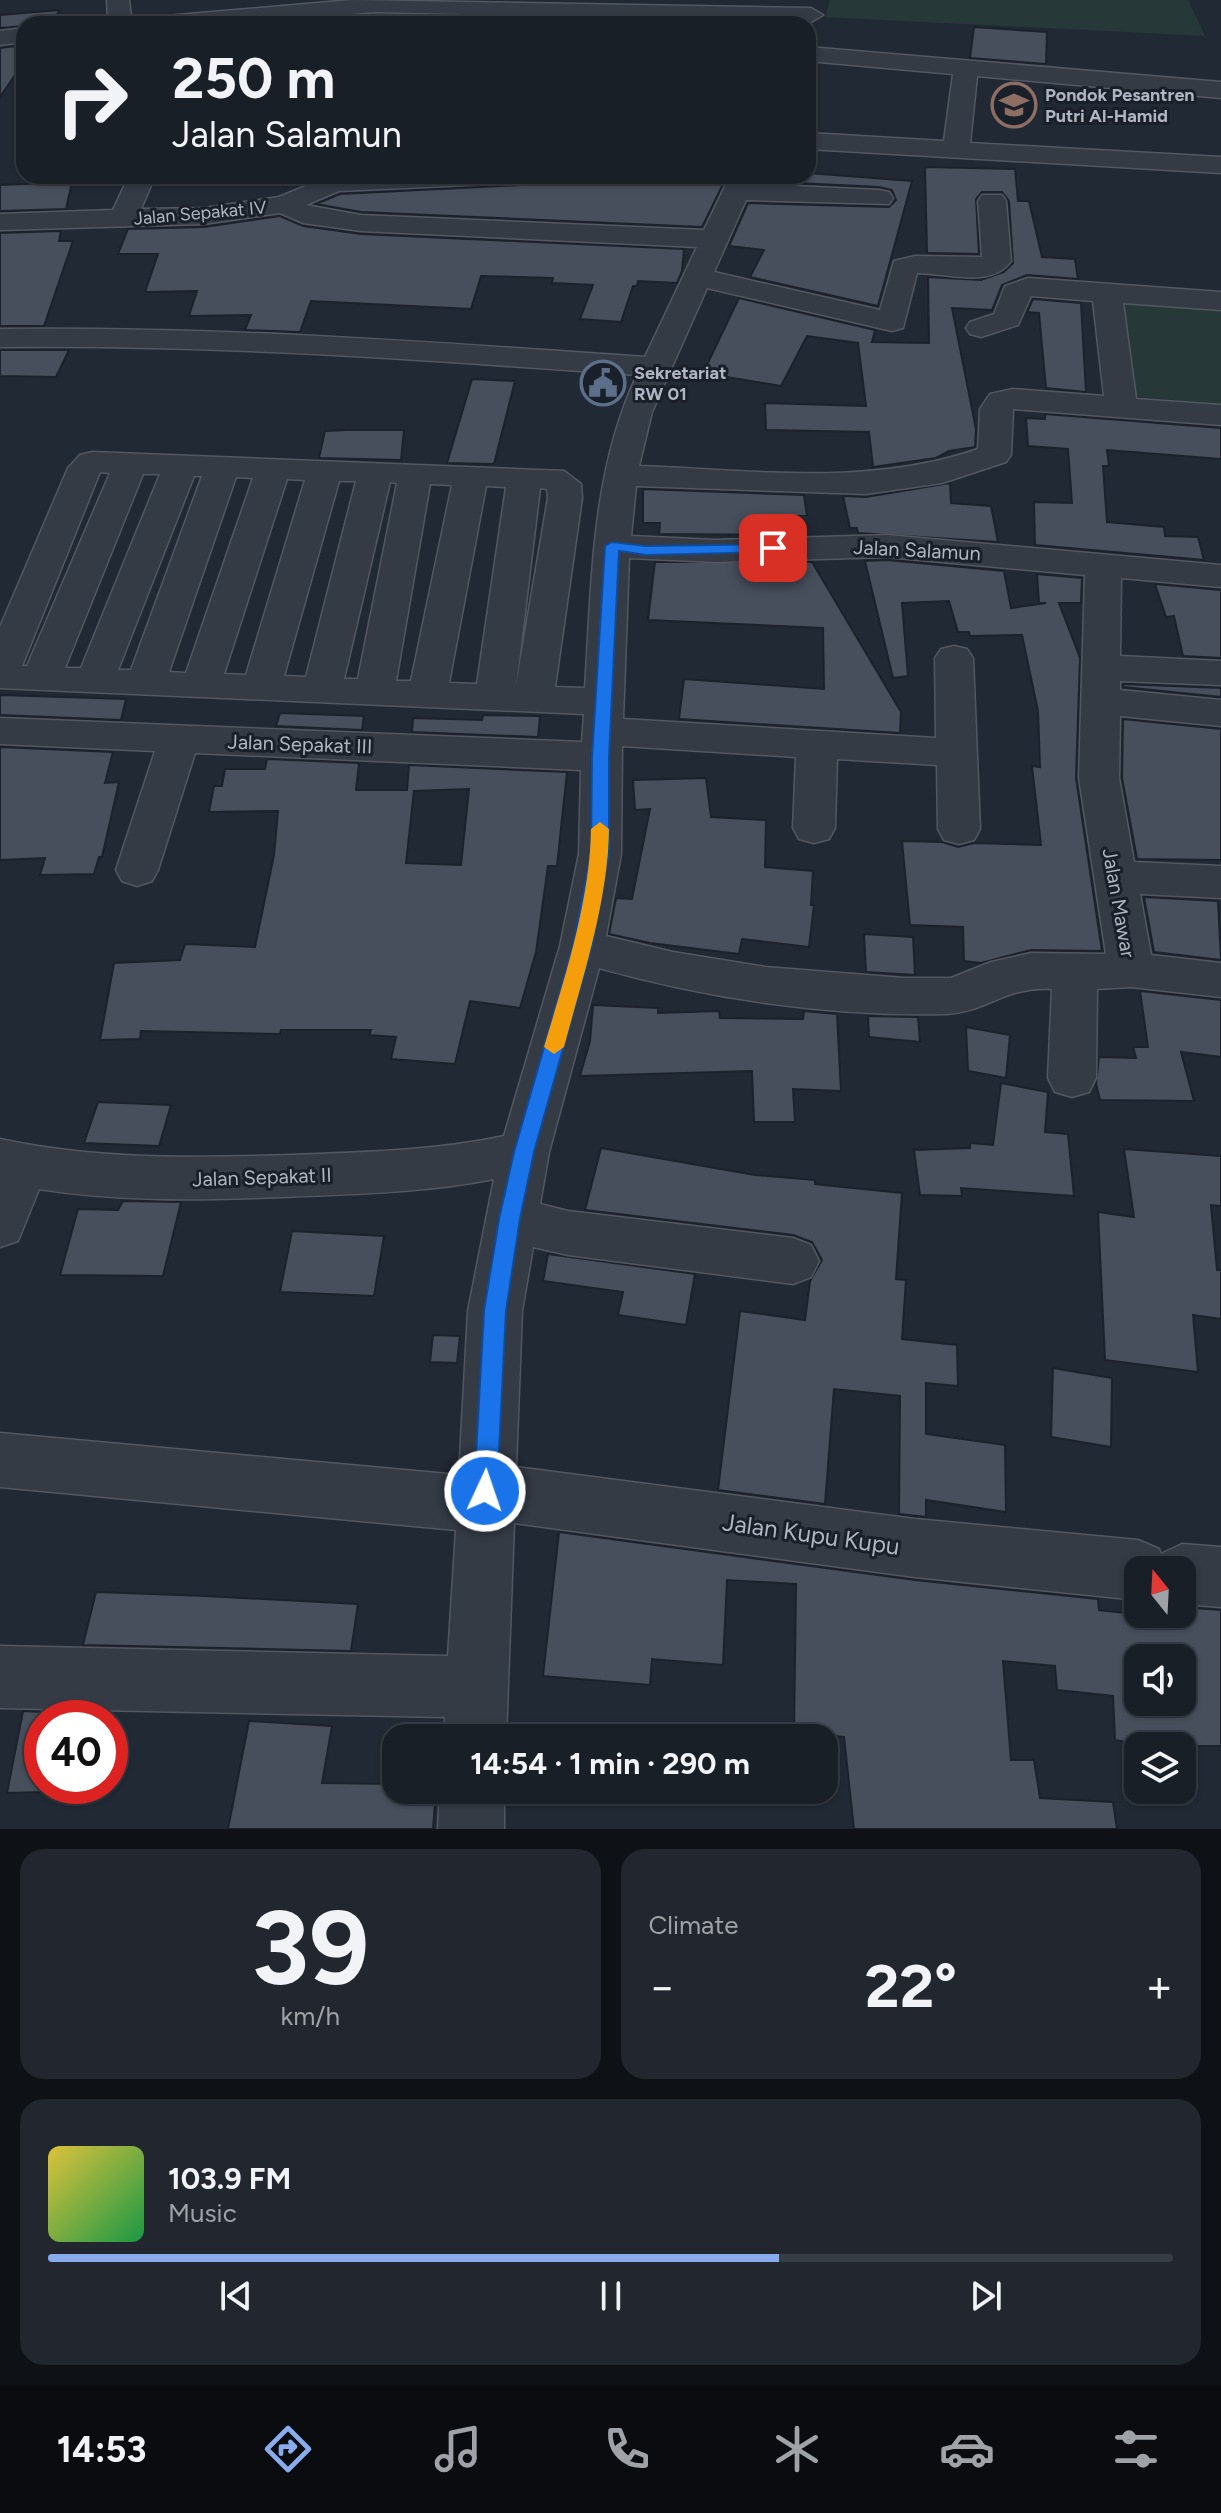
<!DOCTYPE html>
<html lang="en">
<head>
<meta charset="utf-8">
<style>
	:root { --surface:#191f27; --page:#22272f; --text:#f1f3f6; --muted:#9fa2a7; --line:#373d44; --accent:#89acec }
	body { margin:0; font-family:Figtree,sans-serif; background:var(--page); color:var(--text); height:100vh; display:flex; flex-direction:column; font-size:30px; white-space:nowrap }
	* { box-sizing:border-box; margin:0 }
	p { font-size:26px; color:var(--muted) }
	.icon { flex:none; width:44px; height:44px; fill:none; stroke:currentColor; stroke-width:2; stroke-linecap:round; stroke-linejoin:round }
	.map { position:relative; height:1829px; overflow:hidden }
	.details { display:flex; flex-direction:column; gap:20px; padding:20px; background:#0e1115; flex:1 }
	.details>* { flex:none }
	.hud { position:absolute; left:16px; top:16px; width:800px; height:168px; border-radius:24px; box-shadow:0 2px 6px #0004,0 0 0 2px var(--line); background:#191f27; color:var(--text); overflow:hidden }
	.needle { width:52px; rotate:342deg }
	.buttons { position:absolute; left:1124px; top:1556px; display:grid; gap:16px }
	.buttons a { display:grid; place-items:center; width:72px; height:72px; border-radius:16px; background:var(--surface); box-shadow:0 2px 6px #0004,0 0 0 2px var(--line); font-size:40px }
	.speed { position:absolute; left:24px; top:1700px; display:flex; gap:16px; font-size:40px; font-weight:700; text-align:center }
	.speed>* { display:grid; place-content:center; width:104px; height:104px; border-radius:50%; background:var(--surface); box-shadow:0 2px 6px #0004,0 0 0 2px var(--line); line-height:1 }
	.speed .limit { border:12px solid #d22; background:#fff; color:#111 }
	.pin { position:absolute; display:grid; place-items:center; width:68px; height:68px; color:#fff; margin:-34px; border-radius:16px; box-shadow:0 4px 12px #0006 }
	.me { position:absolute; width:88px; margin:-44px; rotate:3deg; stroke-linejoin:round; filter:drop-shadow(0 0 6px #0008) }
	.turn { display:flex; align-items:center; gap:28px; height:168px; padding:0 24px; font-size:36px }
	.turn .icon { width:104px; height:104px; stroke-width:2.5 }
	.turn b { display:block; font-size:56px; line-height:68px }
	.big { font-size:60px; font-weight:700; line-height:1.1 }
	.details .tile { flex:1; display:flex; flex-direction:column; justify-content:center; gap:12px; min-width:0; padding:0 28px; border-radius:24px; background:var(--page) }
	.details .dial { align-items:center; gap:0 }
	.dial b { font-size:104px; line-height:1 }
	.song { display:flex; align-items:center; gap:24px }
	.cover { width:96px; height:96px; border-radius:12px; background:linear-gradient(135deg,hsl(50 70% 55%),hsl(140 70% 35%)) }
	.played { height:8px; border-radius:4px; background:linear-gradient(90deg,var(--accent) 65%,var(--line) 65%) }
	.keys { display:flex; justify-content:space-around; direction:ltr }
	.heat { display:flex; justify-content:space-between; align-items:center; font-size:44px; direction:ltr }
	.details .tiles { flex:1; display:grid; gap:20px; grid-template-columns:1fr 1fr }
	.tile:last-child { grid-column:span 2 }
	.trip { position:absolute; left:382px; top:1724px; width:456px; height:80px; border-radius:24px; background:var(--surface); box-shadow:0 2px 6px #0004,0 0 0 2px var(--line); font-weight:700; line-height:80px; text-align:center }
	.tab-bar { display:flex; height:128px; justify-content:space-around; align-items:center; background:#0a0c10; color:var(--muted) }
	.tab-bar .icon { width:56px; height:56px }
	.tab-bar .selected { color:var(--accent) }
	.tab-bar b { font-size:36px; color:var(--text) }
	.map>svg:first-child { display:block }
</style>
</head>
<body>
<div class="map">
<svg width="1221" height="1829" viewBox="0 0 1221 1829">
	<rect width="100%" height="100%" fill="#212934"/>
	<path fill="#273839" d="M830,0H1188L1205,36L825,17Z
		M1109,295L1221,303V404L1116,395Z"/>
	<path fill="#474f5c" stroke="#1c222b" stroke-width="2" fill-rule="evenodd" d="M60,10L50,24L0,28V15Z
		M974,27L1047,32L1046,64L970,58Z
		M24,45V62L0,97V48Z
		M925,167L1015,169L1018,201H1029L1042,257L1075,259L1078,279L1027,275L1002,285L992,310L952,308L976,429L975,447L949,451L936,458L873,467L869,432L766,430L765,403L866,406L858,343L807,336L781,386L703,373L739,298L875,330L872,342L929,343L928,277L981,280L1004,272L1013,263L1009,201L1002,192H982L976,199L979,254L927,253Z
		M808,173L912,181L878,306L750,277L764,250L729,246L748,203L889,207L896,200L892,190L879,187L757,181L759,176Z
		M524,176L687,179L689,176H727L702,227L361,212L316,204L340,194L521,185Z
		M72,182L66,209L0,211V185Z
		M280,216L303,226L361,234L684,249L682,271L677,283L638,281L637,286H633L621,322L580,319L593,285L552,283L553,278L481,276L471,309L311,301L300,332L245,330L251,315L189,316L197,291L145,292L158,254H118L128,229L204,227Z
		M61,231L59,241H73L44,326H0V233Z
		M1033,299L1081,303L1086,392L1046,388L1039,313L1027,312Z
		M0,350H69L56,377L0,376Z
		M472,379L515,381L494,464L447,463Z
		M1045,414L1221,428V459L1107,450L1109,466H1103L1107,522L1164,527L1165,536L1198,537L1204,560L1035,545L1034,502L1072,503L1068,449L1028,446L1026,418L1045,419Z
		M347,430H404L401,460L319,458L325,431Z
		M950,483L951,503L991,506L998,542L858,533L857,528H850L843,496L866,497Z
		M643,489L804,495L807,516H784L795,535L659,534L660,523H643Z
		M887,560L1004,571L1011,608L1046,603H1039L1037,574L1082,578L1081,603H1059L1080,658L1076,778L1102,951L1031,950L981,963L964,961L963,927L910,925L902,841L942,842L958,847L974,843L1041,845L1032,766L1040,767L1038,711L1022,635L970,636L969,632H958L949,601L902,603L908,676L893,678L865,561Z
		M655,562H812L901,712L900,733L679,719L684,679L824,689L823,628L648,620Z
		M1155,584L1221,590V658L1183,656L1174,616L1166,617Z
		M1123,684L1221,688V697L1123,687Z
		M0,695L126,699L121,720L0,715Z
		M280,713L364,716L362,730L276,726Z
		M483,715L540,716L538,737L412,732L413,718L482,720Z
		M1123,719L1221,729V860L1137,859L1122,778Z
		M0,747L113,752L105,783L119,782L102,857H99L94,874L40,875L45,858L0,860Z
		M267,759L359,763L356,790H407L409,765L567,772L557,866H548L536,952L520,1008L470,1001L455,1064L391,1059L396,1037L369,1035L371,1030H281L280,1034L141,1031L140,1039L100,1040L114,963L180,960L185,944L255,947L274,855L278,811L209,812L214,786H222L225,769H265ZM469,789L461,865L406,863L414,791Z
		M706,778L711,817L766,820L765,867L813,871L811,905H814L809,947L742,939L739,954L650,943L609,934L616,898L632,899L650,809L635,810L633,780Z
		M1144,897L1218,901L1221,960L1154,952Z
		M864,934L913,937L915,975L866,972Z
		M1140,991L1221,1000V1057L1181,1052L1194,1101L1100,1100L1096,1084L1099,1057L1136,1058L1133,1047H1148Z
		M593,1005L658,1008V1013L719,1011L720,1018L803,1019L804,1011L837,1014L841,1091L793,1089L795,1122H754L752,1071L580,1076L590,1041Z
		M868,1016L918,1017L920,1042L869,1037Z
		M966,1027L1010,1035L1006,1078L968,1071Z
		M1001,1083L1048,1092L1045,1132L1068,1134L1074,1196L961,1188L962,1196L920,1195L914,1150L970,1148V1143L993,1145Z
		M98,1102L171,1105L159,1146L84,1143Z
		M601,1148L755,1175L815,1180V1184L902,1193L896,1279L906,1280L902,1339L957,1345L958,1386L926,1383V1434L1005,1445L1006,1512L926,1500V1517L899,1514L900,1396L834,1389L825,1504L718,1490L740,1311L805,1320L810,1281L822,1260L812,1242L793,1235L585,1210Z
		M1124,1149L1221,1156V1206L1211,1205L1217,1270H1221V1319L1193,1315L1198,1372L1105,1360L1098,1212L1134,1217Z
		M123,1201L181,1202L163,1276L60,1275L78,1209L118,1210Z
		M292,1231L384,1236L374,1296L280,1292Z
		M548,1254L695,1274L686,1325L618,1315L623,1292L543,1281Z
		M433,1335L460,1336L457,1363L430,1362Z
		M1053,1368L1112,1378L1111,1447L1051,1437Z
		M559,1532L915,1580L1098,1599L1099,1610L1170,1618V1614H1182V1607L1221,1610V1746H1146L1115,1740L1113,1696L1057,1690L1055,1666L1003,1661L1011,1760H1034L1040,1798L1113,1802L1117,1829H854L844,1737L794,1732L796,1584L727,1580L723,1665L652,1659L650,1685L543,1676ZM1138,1658H1182V1702H1138Z
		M96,1592L206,1596L358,1604L351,1651L83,1645Z
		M23,1711L42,1712V1792L7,1793Z
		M249,1721L332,1726L322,1783L396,1784V1790H436L433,1829H228Z"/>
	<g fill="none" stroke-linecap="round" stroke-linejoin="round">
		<g stroke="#525862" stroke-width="3">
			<path id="minor" d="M107,0H129L132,24H108Z
				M352,0L811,8L823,15L811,22L374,12L235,24H142L154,17Z
				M24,28V42L0,45V31Z
				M808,47L1221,82V98L977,76L970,143L1221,157V173L808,149V133L944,141L953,74L808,61Z
				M129,176H155L141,209L204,208L279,197L330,176H504L501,182L491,184L339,191L306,205L361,215L704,230L730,176H756L753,184L879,190L889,192L893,198L889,204L746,200L714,272L880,310L894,261L915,256L982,257L978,201L982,195H1002L1006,201L1011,261C992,289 945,273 917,273L903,328L892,331L707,288L652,412L639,466C752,470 869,487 978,449L980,409L990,394L1013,389L1104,396L1093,301L1031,296L1018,325L981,337L970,334L966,328L970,322L994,314L1005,286L1028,278L1221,292V310L1123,303L1136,399L1221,405V425L1013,409L1011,455L1006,462L942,483L866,494L636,486L631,536L715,540L887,535L1221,565V587L1121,578L1120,656L1221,661V685L1120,681V690L1221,700V726L1120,716L1119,778L1134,862L1221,866V898L1140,894L1151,955L1221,963V997L1131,987L1097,989L1096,1078L1089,1092L1072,1097L1055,1092L1048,1078L1052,989C1006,986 986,1012 947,1014C831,1017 710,999 599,968L549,1152L540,1204L568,1211L793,1238L811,1245L819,1261L811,1277L793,1284L568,1255L533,1247L522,1311L516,1467L915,1519L1138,1540L1159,1549L1161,1554L1182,1544L1221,1547V1607L1182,1604V1570H1138V1600L915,1577L514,1523L506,1738H444L445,1717L0,1708V1646L448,1656L456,1530L0,1487V1433L459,1475L468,1311L494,1179C424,1193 353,1194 282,1197C200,1200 120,1202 39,1189L18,1241L0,1247V1139C97,1160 193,1158 292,1155C363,1152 434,1151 504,1136L560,946L579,854L581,770L195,753L158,870L152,881L137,886L122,881L116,870L155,751L0,744V718L582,742L584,714L0,688V627L68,468L80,455L92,452L564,471L581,484L582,498L555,687L585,688C592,582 591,473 637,375C424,360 213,344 0,347V329C216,326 430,342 645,357L697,247L361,231L303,223L280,213L204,224L0,230V214L113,210ZM100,472L110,473L27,666H22ZM143,474H160L81,668H65ZM194,476H202L131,670H118ZM236,477L253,478L186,673L169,672ZM287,479L305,480L246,675L224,674ZM339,481H356L306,677L284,676ZM390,482L397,483L358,679H344ZM430,484L452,485L411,681H396ZM486,486L506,487L477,684L449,683ZM540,488L547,489L548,498L516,686ZM887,557L1085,575L1079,778L1106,954L1031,953L991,962L951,978H904L765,967L673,952L606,936L621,854L622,746L796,757L793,828L799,839L814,843L829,839L835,828L837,759L937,765L938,829L944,840L959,844L974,840L980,829L973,658L967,649L954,646L941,649L935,658L936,738L623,719L629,558L715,562Z
				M440,1790H504V1829H438Z"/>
		</g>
		<use href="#minor" fill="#343b45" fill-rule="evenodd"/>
	</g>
	<path fill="#1a73e8" stroke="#114b97" stroke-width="2" d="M612,542L646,546L773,544L781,548L773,552L646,555L619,551L609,757V854L592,946L534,1152L520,1219L506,1311L497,1491L494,1499L485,1502L477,1499L474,1491L484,1311L499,1219L514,1152L573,946L591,854L592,757L605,546Z"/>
	<path fill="#f59e0b" d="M600,822L609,829C608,902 583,976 564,1047L554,1054L544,1047C565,976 590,902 591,829Z"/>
	<defs>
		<g id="school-ring" transform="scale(2.3)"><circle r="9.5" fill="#1a2029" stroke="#8d6e63" stroke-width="1.5"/><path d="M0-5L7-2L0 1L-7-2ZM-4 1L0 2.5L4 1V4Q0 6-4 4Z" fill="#8d6e63"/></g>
		<g id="civic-ring" transform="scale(2.3)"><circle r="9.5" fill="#1a2029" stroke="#5c6f8a" stroke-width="1.5"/><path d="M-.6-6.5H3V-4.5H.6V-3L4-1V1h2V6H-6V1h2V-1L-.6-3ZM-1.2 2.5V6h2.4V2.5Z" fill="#5c6f8a"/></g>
	</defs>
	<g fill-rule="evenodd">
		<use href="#school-ring" x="1014" y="105"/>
		<use href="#civic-ring" x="603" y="383"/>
	</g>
	<g text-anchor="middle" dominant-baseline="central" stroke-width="6" stroke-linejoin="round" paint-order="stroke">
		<g font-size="18" font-weight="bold" fill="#afb5c1" stroke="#1a2029" text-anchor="start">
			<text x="1045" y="95">Pondok Pesantren<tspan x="1045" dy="21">Putri Al-Hamid</tspan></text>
			<text x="634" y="373">Sekretariat<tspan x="634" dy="21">RW 01</tspan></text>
		</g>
		<g font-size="18" fill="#afb5c1" stroke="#1a2029">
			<text transform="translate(200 213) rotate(-5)">Jalan Sepakat IV</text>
		</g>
		<g font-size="20" fill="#afb5c1" stroke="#1a2029">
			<text transform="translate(917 550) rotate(3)">Jalan Salamun</text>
			<text transform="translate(300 744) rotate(2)">Jalan Sepakat III</text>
			<text transform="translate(1119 903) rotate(80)">Jalan Mawar</text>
			<text transform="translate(262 1177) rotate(-2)">Jalan Sepakat II</text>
		</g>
		<g font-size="24" fill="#afb5c1" stroke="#1a2029">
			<text transform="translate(811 1534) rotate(8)">Jalan Kupu Kupu</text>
		</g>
	</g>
</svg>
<div class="buttons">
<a><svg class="needle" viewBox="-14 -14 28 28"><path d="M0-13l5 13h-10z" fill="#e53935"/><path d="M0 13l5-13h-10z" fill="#9fa2a7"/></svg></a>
<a><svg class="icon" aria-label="sound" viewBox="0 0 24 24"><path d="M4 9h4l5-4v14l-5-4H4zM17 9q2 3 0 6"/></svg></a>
<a><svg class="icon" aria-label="layers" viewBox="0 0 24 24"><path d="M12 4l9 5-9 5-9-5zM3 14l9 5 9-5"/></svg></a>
</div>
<div class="speed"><div class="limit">40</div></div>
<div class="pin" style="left:773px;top:548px;background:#d93025"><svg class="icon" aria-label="arrive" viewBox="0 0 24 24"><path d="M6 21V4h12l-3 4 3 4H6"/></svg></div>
<svg class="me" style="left:485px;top:1491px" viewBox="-20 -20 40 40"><circle r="17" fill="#1a73e8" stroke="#fff" stroke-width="3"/><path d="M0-11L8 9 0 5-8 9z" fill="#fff"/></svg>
<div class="trip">14:54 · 1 min · 290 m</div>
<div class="hud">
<div class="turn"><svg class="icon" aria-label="right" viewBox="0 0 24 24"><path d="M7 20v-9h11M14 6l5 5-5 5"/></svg><div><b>250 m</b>Jalan Salamun</div></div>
</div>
</div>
<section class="details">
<div class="tiles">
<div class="tile dial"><b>39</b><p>km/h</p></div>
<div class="tile"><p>Climate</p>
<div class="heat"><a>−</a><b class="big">22°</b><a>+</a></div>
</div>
<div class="tile">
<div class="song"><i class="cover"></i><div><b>103.9 FM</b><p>Music</p></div></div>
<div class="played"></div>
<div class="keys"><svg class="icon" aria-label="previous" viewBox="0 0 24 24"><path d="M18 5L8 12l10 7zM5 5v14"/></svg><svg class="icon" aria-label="pause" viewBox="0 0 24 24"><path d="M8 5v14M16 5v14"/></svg><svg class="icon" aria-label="next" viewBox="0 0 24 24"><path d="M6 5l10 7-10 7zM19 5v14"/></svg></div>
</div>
</div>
</section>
<nav class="tab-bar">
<b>14:53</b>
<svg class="icon selected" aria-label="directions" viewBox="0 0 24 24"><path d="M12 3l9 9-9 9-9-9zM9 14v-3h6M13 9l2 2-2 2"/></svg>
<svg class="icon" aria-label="music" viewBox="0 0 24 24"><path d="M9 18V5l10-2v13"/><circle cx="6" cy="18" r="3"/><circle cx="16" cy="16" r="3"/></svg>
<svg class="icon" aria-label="phone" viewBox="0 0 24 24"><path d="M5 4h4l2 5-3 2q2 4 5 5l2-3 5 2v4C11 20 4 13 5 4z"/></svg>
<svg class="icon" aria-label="climate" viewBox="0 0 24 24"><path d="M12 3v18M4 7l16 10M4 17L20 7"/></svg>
<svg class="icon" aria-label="car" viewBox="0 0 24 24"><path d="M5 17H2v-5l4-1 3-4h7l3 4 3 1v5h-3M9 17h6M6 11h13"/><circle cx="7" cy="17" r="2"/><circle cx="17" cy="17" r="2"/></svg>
<svg class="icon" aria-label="filters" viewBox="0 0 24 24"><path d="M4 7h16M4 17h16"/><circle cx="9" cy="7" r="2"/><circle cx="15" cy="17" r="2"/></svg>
</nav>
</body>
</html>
